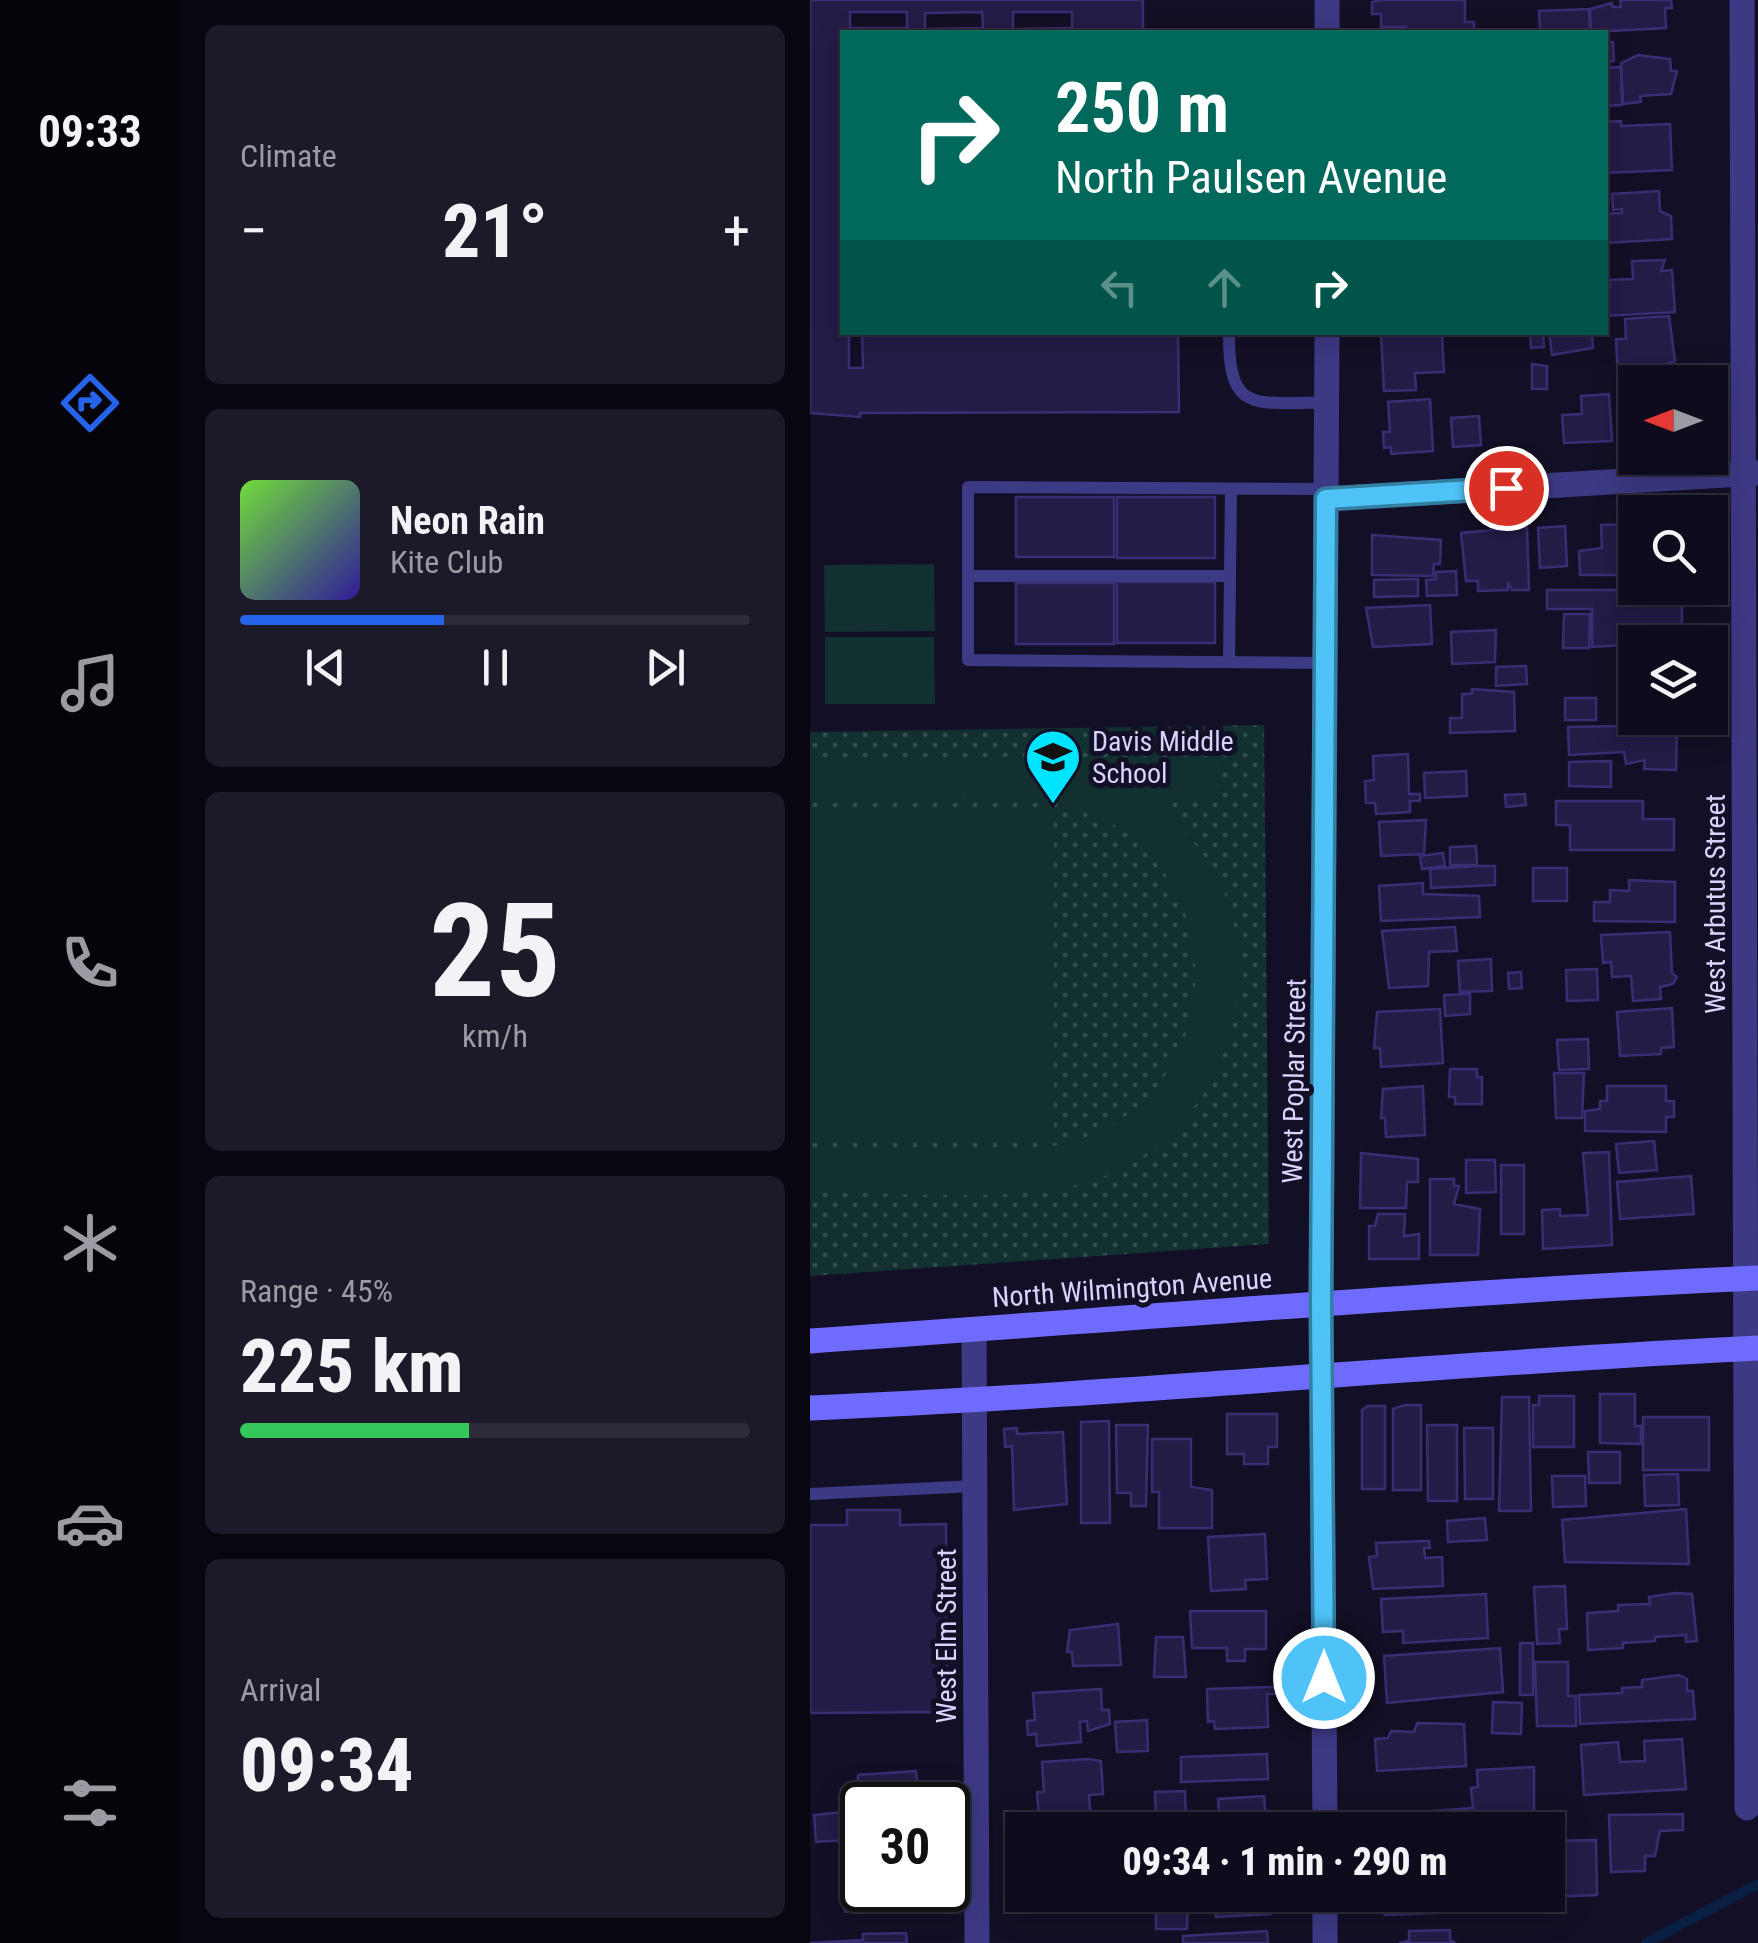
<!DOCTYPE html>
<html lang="en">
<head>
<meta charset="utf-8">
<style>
	:root { --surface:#0e0b1c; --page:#1c1929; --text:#f1f3f6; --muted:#9b9ba3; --line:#2e2b3b; --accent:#2563eb }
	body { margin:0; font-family:"Roboto Condensed",sans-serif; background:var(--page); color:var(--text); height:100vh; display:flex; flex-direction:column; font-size:38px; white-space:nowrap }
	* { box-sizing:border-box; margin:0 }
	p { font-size:32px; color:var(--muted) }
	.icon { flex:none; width:55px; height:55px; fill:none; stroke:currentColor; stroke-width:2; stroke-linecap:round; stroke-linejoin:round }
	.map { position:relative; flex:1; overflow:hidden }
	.side { display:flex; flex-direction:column; gap:25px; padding:25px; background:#08060f; width:630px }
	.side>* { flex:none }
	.hud { position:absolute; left:30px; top:30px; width:768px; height:305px; border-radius:0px; box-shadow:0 5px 25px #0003,0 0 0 2px var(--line); background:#00695c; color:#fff; overflow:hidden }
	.needle { width:65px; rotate:270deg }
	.fabs { position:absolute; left:808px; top:365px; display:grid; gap:20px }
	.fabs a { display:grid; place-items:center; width:110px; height:110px; border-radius:0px; background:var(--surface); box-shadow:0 5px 25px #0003,0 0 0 2px var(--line); font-size:50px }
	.speed { position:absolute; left:30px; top:1782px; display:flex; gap:20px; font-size:50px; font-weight:700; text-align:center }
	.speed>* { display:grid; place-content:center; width:130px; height:130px; border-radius:50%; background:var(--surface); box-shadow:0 5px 25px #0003,0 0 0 2px var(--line); line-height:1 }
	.speed .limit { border:5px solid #111; border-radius:15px; background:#fff; color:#111 }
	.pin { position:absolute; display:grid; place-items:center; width:85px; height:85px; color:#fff; margin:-42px; border:5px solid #fff; border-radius:50%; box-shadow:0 2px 10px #0007 }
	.me { position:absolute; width:110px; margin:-55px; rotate:0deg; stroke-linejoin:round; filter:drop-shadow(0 0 8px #0008) }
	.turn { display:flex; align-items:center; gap:35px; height:210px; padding:0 50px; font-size:45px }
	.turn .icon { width:130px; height:130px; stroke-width:2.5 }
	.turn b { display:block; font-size:70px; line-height:85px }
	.lanes { display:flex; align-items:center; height:95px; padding:0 50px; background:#0003; justify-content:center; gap:50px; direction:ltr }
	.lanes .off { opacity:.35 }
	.big { font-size:75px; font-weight:800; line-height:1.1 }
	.side .tile { flex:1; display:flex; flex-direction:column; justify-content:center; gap:15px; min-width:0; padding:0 35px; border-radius:15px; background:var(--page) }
	.side .dial { align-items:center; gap:0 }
	.dial b { font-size:130px; line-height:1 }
	.song { display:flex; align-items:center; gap:30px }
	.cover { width:120px; height:120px; border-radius:15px; background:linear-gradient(135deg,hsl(100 70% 55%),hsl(250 70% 35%)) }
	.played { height:10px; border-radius:5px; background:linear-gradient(90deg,var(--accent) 40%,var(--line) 40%) }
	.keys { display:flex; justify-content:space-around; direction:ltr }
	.heat { display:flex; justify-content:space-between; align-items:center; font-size:55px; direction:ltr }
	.charge { height:15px; border-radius:8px; background:linear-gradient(90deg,#34c759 45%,var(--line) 0) }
	.trip { position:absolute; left:195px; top:1812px; width:560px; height:100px; border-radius:0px; background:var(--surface); box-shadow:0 5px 25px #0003,0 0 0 2px var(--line); font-weight:800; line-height:100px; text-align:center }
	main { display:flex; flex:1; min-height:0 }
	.dock { display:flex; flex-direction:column; width:180px; justify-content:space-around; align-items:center; background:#06040b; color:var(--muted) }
	.dock .icon { width:70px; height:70px }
	.dock .selected { color:var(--accent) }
	.dock b { font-size:45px; color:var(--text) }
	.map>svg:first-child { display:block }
</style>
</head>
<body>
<main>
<nav class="dock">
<b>09:33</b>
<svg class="icon selected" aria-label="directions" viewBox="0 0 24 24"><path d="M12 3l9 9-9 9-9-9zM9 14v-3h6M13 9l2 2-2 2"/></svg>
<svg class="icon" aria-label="music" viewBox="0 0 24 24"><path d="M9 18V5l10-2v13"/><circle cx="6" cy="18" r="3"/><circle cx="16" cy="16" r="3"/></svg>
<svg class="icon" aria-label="phone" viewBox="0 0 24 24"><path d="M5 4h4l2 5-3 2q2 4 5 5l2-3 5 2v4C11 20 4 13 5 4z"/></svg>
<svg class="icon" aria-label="climate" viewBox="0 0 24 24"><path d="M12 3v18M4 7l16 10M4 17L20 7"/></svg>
<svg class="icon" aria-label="car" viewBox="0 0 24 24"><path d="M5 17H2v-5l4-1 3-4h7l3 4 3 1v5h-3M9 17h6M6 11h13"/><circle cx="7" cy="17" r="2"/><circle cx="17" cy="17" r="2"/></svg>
<svg class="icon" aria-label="filters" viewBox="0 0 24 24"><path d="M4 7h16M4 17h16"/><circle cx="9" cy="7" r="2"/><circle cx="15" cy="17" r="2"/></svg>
</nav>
<section class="side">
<div class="tile"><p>Climate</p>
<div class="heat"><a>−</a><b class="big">21°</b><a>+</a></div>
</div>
<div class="tile">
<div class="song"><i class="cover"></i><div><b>Neon Rain</b><p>Kite Club</p></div></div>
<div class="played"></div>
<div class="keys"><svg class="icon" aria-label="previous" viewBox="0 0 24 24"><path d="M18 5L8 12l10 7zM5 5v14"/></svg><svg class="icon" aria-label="pause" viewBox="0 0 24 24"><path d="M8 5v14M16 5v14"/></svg><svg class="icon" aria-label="next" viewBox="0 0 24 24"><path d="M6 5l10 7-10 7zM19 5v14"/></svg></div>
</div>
<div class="tile dial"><b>25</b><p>km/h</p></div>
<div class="tile"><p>Range · 45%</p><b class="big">225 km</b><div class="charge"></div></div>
<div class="tile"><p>Arrival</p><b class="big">09:34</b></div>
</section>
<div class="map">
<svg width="948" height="1943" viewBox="0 0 948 1943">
	<defs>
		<pattern id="green-dots" width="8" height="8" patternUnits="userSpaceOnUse" patternTransform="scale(2.5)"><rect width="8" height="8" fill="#12302f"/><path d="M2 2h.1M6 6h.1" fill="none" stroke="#344d4e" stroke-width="1.8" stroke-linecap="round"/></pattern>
	</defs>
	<rect width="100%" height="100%" fill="#130f26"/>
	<path fill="url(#green-dots)" d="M454,725L459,1244L0,1276V732Z"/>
	<path fill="#12302f" d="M124,564L125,631L15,632L14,565Z
		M15,637H124L125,704H15Z
		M407,757V800H344C374,830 401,857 416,897C458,1010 397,1144 281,1181C211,1204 77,1192 0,1192V1149C72,1149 208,1161 271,1139C421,1087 424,871 278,812C216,787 72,800 0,801V758Z
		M0,807H244V1142H0Z"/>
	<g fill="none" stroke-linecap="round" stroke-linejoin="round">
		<path stroke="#0a1f44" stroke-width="10" d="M836,1943L948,1884"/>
	</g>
	<path fill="#241b47" stroke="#3b2d73" stroke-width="2.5" fill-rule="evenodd" d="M0,0H333V32H32V332H39V368H53L52,332H368L369,412L50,413V417L0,413ZM40,12H97V28H40ZM172,12L173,28L115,29V13ZM203,12H262V28L203,29Z
		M571,0H655V22H664V32H596V27H571V14H562V2Z
		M810,0H861L862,8H855L856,28L781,32L780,9L802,3L803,7H811Z
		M779,9L780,32H730L729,11Z
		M795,42H803L804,61L795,62Z
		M828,55L860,59L861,71H867L861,94L830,96L831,102L813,104L811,63Z
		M811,67L812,105L795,106V68Z
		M811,121V126L860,124L862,170L795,173V122Z
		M849,191L850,211L861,216L862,239L795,243V214L812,213V209L803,210L802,194Z
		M855,260L851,271L862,270L865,312L795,316V288L800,287L799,280L823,279L822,261Z
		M859,316L865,361L856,364L857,376L808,380L806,339H816L815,319Z
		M632,332L634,372L605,373L606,390L574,391L571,335Z
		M720,332H733L734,347L721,348Z
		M739,332H782L783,348L742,355Z
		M722,364L737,366V389H722Z
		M812,392H825V439H814Z
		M799,394L802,441L754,443L752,415L772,414L771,396Z
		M620,399L623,451L581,454V447L574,448L573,432H580L578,402Z
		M669,416L671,445L643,447L641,418Z
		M206,497H304V557H206Z
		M307,497H405V558H307Z
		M825,524V575H770L769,551L792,548L791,525Z
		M755,526L757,566L730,568L728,528Z
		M717,527L719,590H702L698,582V590L668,591V581H656L651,533Z
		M562,535L631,540L630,564H624L623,576L562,575Z
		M646,571L647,595L617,596L616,580L626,579V572Z
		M608,579V596L564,597V580Z
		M307,582H405V643H307Z
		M206,583H304V644H206Z
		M737,590H864V599H872V626L862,630V642L782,647V609H737Z
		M620,605L622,644L563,647L556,608Z
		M754,614H780L779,648H753Z
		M686,630L685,662L642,664L641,632Z
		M813,659H825V698H814Z
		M716,666L717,684L686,686V667Z
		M662,689L704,692L705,731L640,733V718H652V694H662Z
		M755,698H786V720H755Z
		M867,725L866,770L834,769L835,760L816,764L814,752L759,755L758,727Z
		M598,754L599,794H610V801H600V812L566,814L565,803H556L555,781L564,780L563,756Z
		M801,761V787L759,786V762Z
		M656,771L657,796L615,798L614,773Z
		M715,794L716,805L696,807L695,795Z
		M746,801H833V819H864V850H760V825H746Z
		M616,820L614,854L571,856L569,822Z
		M666,846L667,865H640V847Z
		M633,853L635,866L612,869L610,856Z
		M667,866H685V885L621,888L620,869Z
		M723,868H757V901H723Z
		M819,880L865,882V922L784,921V902H800V890L819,891Z
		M613,883V894L669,896L670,917L571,921L569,886Z
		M645,927L647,951L619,952L618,986L579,988L572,931Z
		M860,932L862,973L867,977L863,984L850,987L851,999L823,1001L821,976L802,977L801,962L793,963L791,935Z
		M681,959L682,991L650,992L648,961Z
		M787,969L788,1000L757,1001L756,970Z
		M711,972L712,988L699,989L698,973Z
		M660,994V1014L635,1016L634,995Z
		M862,1008L864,1047L851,1048V1054L810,1056L807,1012Z
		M630,1009L633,1063L571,1067L570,1048H564L567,1012Z
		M778,1039L779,1069L749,1070L747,1040Z
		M640,1069H667V1077H672V1104H645V1097H639Z
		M744,1073H774L772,1118H746Z
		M613,1086L615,1135L576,1137L575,1118H571L573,1089Z
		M797,1086H856V1101H864V1117H856V1132L775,1131V1111L790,1109V1101H797Z
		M844,1141L847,1170L809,1173L806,1144Z
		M799,1152L802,1245L733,1249L732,1210L750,1209V1216L778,1215L773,1153Z
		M551,1153L608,1159V1182H597L596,1208H550Z
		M656,1160H685L686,1192L656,1193Z
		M691,1165H714V1234H691Z
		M881,1176L884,1214L810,1219L807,1182Z
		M620,1179H644V1186H649L644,1204L670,1209L668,1255H620Z
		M568,1214H595L594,1236L609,1234V1259H559V1226H565Z
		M790,1394H825V1426H831V1444L790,1443Z
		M729,1396H764V1447H723V1405H729Z
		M692,1397H719L721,1511H689Z
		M595,1405H611V1490H583V1409Z
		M558,1406H575V1489H552V1410Z
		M417,1414H467V1447H458V1464H434V1454H417Z
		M833,1417H899V1470H833Z
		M299,1421L300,1523H271V1422Z
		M306,1425H338L336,1506H321V1493H307Z
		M617,1425H647V1501H618Z
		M207,1428V1434L253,1432L257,1504L204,1510L202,1446L195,1447L194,1429Z
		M654,1428H683V1499H655Z
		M342,1439H381V1487L402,1490V1528H349V1492H342Z
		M778,1452H810V1483H779Z
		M868,1474L869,1505L835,1506L834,1475Z
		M742,1476H775L776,1506L743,1507Z
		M876,1509L879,1564L755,1562L752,1520Z
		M37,1510H90V1525L136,1524L137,1712L0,1713V1525H37Z
		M675,1518L677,1540L638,1542L637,1521Z
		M455,1534L457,1579L435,1580L436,1589L401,1591L398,1537Z
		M614,1541H619L620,1548H614L615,1558L632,1557L633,1586L563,1589L559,1557L567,1556L566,1543Z
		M755,1586L757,1629H749L750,1643L727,1644L724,1587Z
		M865,1593L882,1594L887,1641L876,1642V1635L845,1637V1641L813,1643V1648L778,1650L777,1613L808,1611V1605L840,1604L839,1597Z
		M676,1594L678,1638L593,1643V1631L573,1632L571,1599Z
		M380,1611H456V1649H435V1661H417V1648H382Z
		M308,1624L311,1665L263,1666L262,1652H257L260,1630Z
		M346,1637H373L376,1677H344Z
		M710,1643H723V1695H710Z
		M690,1648L693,1692L577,1703L574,1656Z
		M725,1662H758V1696H766V1726H727Z
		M869,1675L877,1679V1691H883L885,1719L770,1724L769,1695L812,1693V1688L832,1687V1680Z
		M466,1687V1694H457L458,1727L405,1729L404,1721L398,1722L397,1689Z
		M291,1689L292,1710H299L300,1724L278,1731L277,1721L270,1722L271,1742L227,1746L226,1734L218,1735L217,1721L225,1720L223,1693Z
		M683,1702L712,1703L711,1734L682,1733Z
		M337,1720L338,1751L307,1752L305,1722Z
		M607,1723L654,1724L656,1766L567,1771L565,1739L578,1738L581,1731L604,1732Z
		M872,1739L876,1789L774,1795L771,1745L808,1742L810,1762L835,1761L834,1741Z
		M457,1754L458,1779L371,1782V1757Z
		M278,1759L291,1761L293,1794L279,1795L281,1820L267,1821V1827L230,1830L227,1792H234L232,1762Z
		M724,1767V1830H625L621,1825L623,1811L663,1808L661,1788L668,1787L667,1770Z
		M106,1771L110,1805H58L57,1791L48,1792V1775Z
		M375,1791L376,1822L346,1823L345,1792Z
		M454,1796L456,1819L463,1818L464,1830H389V1818L409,1814L408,1799Z
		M33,1812L35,1840L6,1842L4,1815Z
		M873,1814V1830L850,1831L845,1856H835V1871L801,1872L799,1815Z
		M786,1840L787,1895L737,1897L738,1841Z
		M52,1845V1890H67L68,1909L35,1912L32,1846Z
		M346,1895H378L377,1929H346Z
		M380,1895H460L461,1914L406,1917V1909L381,1906Z
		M574,1895H646L647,1912L575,1915Z
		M640,1930V1940L646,1943H589L599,1941V1931Z
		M457,1931L458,1943H373V1936Z
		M96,1933L97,1943H0L53,1940V1934Z"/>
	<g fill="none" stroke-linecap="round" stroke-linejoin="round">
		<path stroke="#3d3a85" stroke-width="12" d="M419,332C418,417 446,401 517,403
			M158,576H420
			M419,662L421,489
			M516,663L158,660V487L517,489
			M0,1494L165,1486"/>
		<path stroke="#3d3a85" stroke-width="25" d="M517,0V32
			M932,0L937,1808
			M517,499L948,473
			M164,1330L167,1943
			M515,1830L511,1303L517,332
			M515,1895V1943"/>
		<path stroke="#6f6bff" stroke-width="25" d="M0,1341C316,1319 632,1292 948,1278
			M0,1408C316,1395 632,1363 948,1348"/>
	</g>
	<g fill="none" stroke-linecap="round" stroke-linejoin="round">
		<g stroke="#337fa1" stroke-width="25">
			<path id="route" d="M514,1678L511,1303L516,499L696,488"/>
		</g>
		<use href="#route" stroke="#4fc3f7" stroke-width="18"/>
	</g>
	<defs>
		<g id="school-pin" transform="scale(2.875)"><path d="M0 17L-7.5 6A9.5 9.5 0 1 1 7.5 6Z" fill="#00e5ff" stroke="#130f26"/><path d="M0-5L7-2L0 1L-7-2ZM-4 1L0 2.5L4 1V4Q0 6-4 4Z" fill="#111"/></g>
	</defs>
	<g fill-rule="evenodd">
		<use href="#school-pin" x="243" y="757"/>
	</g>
	<g text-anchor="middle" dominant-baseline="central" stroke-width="10" stroke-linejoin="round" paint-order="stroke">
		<g font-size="28" fill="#d9d4ff" stroke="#130f26" text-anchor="start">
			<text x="282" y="741">Davis Middle<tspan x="282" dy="32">School</tspan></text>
		</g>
		<g font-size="28" fill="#d9d4ff" stroke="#130f26">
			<text transform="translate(905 904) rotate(-90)">West Arbutus Street</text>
			<text transform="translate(484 1081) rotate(-89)">West Poplar Street</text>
			<text transform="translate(322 1288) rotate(-4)">North Wilmington Avenue</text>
			<text transform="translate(136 1636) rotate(-90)">West Elm Street</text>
		</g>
	</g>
</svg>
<div class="fabs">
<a><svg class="needle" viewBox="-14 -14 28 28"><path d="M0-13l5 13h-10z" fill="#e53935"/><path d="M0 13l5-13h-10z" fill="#9b9ba3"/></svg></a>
<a><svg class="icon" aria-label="search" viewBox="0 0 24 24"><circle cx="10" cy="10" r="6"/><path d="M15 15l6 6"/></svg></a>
<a><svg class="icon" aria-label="layers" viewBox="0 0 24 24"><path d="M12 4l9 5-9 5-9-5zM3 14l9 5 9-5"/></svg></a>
</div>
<div class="speed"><div class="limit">30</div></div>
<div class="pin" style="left:696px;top:488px;background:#d93025"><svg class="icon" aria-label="arrive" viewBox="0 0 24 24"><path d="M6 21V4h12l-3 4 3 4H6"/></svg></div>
<svg class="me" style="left:514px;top:1678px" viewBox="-20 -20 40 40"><circle r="17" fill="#4fc3f7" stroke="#fff" stroke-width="3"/><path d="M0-11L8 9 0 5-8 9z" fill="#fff"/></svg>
<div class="trip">09:34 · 1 min · 290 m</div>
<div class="hud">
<div class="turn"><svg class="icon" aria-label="right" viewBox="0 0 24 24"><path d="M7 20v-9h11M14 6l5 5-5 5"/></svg><div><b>250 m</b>North Paulsen Avenue</div></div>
<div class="lanes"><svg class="icon off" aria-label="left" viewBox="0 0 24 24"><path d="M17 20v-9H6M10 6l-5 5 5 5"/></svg><svg class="icon off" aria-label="ahead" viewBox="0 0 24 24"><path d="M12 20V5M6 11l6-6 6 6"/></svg><svg class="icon" aria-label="right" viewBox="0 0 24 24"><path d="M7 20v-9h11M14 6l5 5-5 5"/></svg></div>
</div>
</div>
</main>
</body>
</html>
